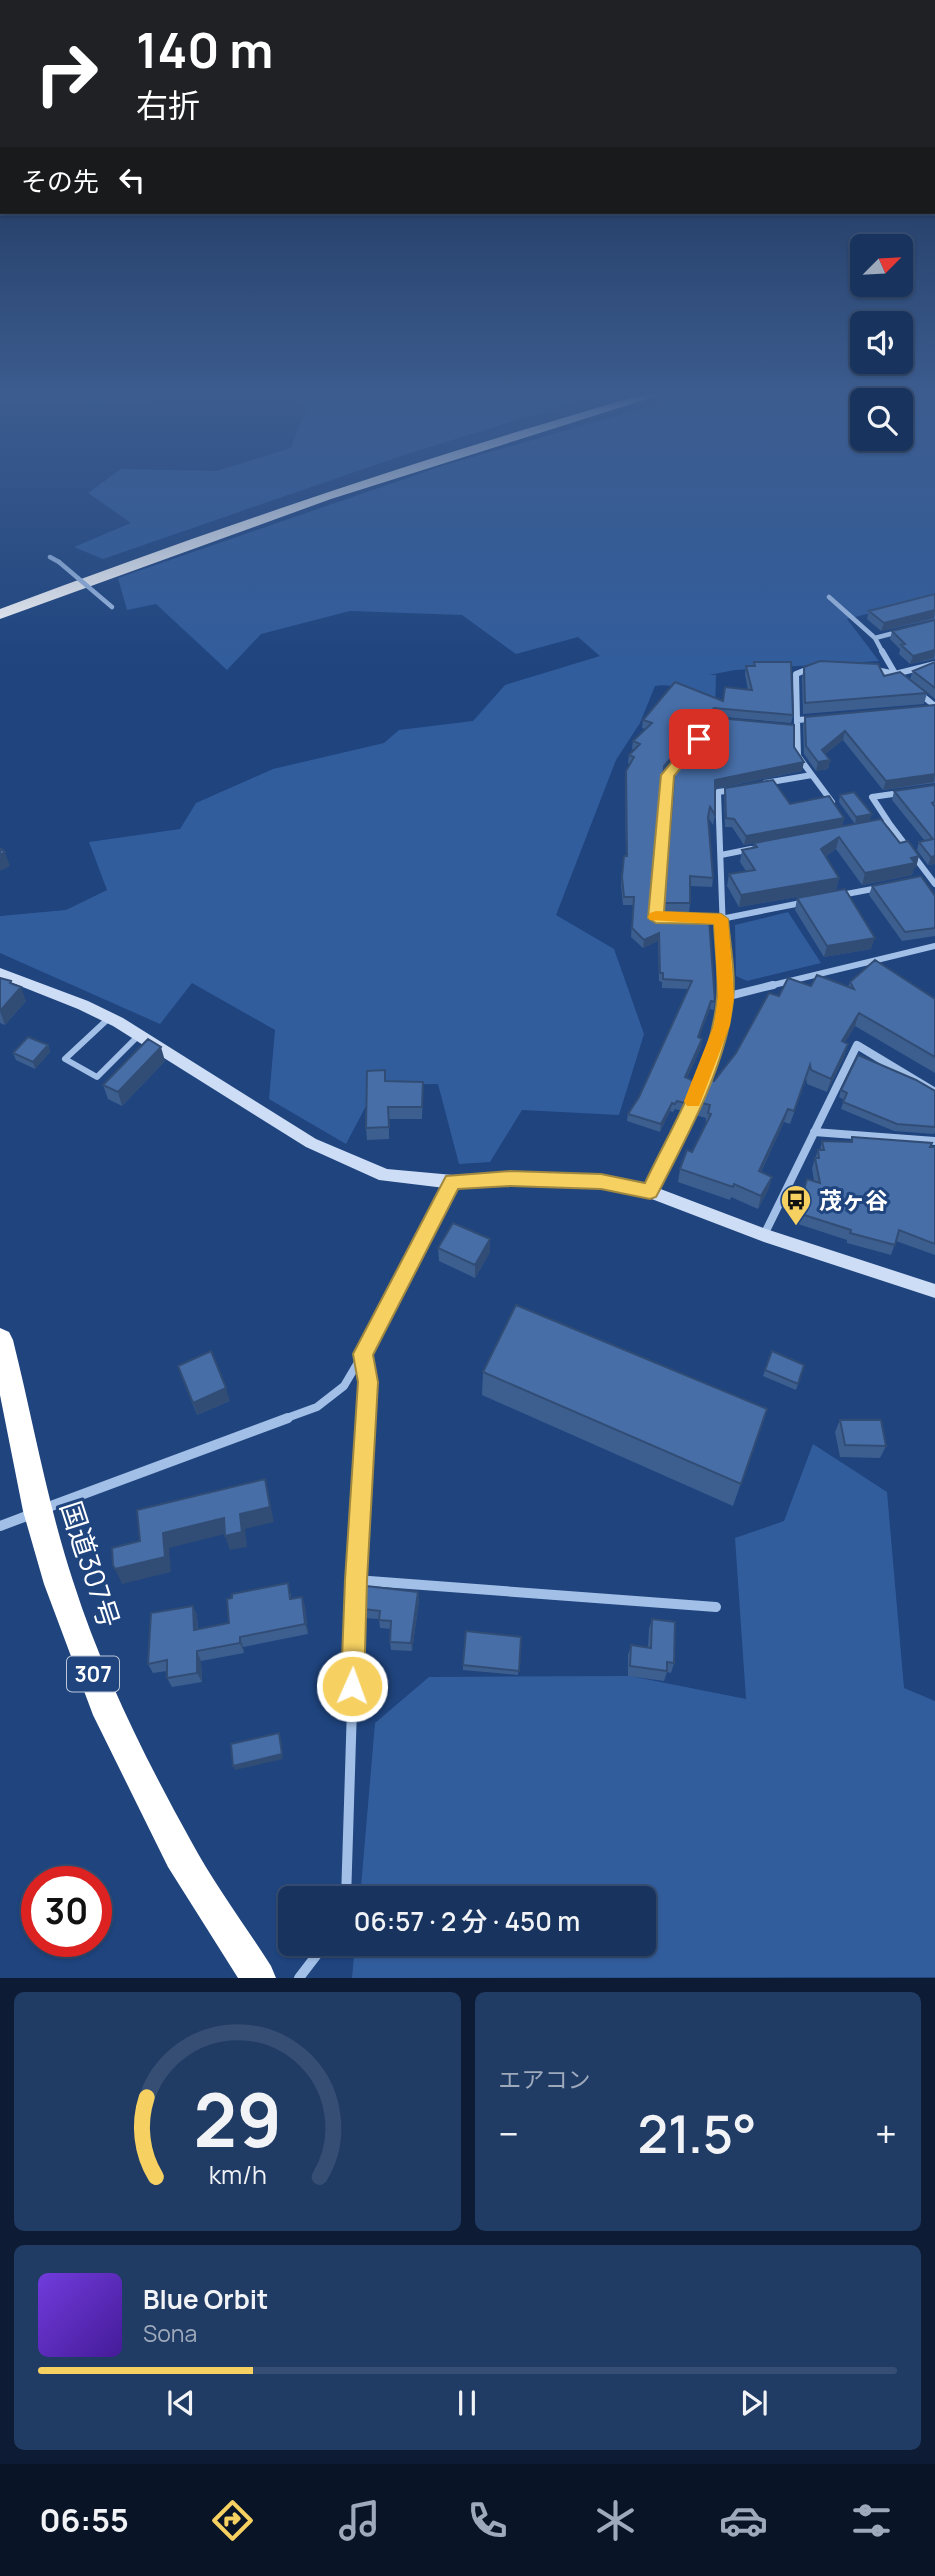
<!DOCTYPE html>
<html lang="ja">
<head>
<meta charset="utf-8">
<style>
	:root { --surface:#17335e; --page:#203b64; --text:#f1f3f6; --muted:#9eaabc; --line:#364e73; --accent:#f6d162 }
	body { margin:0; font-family:Manrope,"Noto Sans JP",sans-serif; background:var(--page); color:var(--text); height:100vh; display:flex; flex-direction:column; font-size:26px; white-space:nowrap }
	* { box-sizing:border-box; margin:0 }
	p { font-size:23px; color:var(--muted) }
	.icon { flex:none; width:38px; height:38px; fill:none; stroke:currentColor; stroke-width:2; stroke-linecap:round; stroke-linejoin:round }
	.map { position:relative; height:1978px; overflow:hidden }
	.details { display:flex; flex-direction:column; gap:14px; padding:14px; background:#0d1c34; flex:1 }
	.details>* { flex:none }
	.hud { position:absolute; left:0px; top:0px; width:936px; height:214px; box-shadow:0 2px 5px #0004,0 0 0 2px var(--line); background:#202124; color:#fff; overflow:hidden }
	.needle { width:46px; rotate:66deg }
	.tools { position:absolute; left:850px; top:234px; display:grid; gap:14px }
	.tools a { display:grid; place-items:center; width:63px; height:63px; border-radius:10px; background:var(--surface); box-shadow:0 2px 5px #0004,0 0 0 2px var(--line); font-size:35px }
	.speed { position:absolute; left:21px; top:1866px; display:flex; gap:14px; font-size:35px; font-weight:700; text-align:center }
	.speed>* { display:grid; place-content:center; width:91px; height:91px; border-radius:50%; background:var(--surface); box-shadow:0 2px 5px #0004,0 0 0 2px var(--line); line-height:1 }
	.speed .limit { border:10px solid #d22; background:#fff; color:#111 }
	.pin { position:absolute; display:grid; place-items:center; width:60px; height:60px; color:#fff; margin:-30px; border-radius:14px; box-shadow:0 4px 10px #0006 }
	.me { position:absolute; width:77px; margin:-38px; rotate:2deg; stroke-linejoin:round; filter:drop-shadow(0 0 5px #0008) }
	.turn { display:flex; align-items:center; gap:24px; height:147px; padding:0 21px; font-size:32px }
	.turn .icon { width:91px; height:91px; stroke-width:2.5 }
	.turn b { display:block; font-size:49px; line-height:60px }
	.then { display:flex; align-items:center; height:66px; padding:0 21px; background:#0003; gap:14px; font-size:26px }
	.big { font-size:52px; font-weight:600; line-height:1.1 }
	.details .widget { flex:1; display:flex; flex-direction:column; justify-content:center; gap:10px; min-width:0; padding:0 24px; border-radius:10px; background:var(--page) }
	.details .dial { align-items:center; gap:0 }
	.dial svg { height:182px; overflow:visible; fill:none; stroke:var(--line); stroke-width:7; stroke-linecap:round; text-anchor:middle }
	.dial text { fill:var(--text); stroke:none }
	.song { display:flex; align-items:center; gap:21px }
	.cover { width:84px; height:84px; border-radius:10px; background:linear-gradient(135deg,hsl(260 70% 55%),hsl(260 70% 35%)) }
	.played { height:7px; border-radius:4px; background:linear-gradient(90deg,var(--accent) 25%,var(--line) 25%) }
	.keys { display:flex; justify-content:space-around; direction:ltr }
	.heat { display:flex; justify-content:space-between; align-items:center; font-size:38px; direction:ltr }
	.details .tiles { flex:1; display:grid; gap:14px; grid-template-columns:1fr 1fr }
	.widget:last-child { grid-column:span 2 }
	.trip { position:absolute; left:278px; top:1886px; width:378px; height:70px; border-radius:10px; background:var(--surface); box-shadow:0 2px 5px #0004,0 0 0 2px var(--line); font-weight:600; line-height:70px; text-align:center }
	.dock { display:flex; height:112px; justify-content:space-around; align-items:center; background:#091426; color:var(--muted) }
	.dock .icon { width:49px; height:49px }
	.dock .on { color:var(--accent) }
	.dock b { font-size:32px; color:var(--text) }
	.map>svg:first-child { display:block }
</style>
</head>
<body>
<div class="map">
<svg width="935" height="1978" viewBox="0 0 935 1978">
	<rect width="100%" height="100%" fill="#1f447e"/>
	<path fill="#325d9c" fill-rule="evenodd" d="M0,394H159L147,405L0,401Z
		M292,394H600L401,456L103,559L74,547L131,523L88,493L121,469L217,471L291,448L306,408Z
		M692,394H935V597L847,619L879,661L735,670L709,675H716L715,713C699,697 677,682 655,686L640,723L616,760L556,915L614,949L644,1034L619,1115L522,1110L490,1162L459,1164L438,1084L377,1085L346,1144L269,1099L275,1030L192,983L160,1024L0,953V916L66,910L107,890L89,842L180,829L196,803L273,769L384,743L399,730L473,721L505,685L600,656L578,637L516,654L462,615L350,611L261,634L227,670L156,604L127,610L118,578L445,465ZM863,401H901V439H863Z
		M788,912L821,963L747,981L736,976L735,925Z
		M813,1444L887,1492L904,1688L935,1701V1977L352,1978L355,1944H644V1899H360L375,1723L429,1677L630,1676L746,1699L735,1538L784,1521Z"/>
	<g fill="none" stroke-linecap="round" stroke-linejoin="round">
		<path stroke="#a2bfe7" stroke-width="6" d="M109,1018L65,1059L97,1077L139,1035"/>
		<path stroke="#a2bfe7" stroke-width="4.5" d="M50,557L59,562
			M829,597L875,638L883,653
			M875,638L898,632"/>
		<path stroke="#a2bfe7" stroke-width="6" d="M882,651L896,675
			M872,669L895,674L935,664
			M919,693L935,706
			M797,720L796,674L811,668
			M812,775L832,802
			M765,783L812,775L798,756L797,720L812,719
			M889,823L872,797L900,793
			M876,826L889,823L935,884
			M721,855L751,849
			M841,895L878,888
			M660,918H656L668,775L714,721L721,722
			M683,918L721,919L806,902
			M725,987L718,792L733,790
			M765,987L935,946"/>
		<path stroke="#a2bfe7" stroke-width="8" d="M725,997L773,985
			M814,1132L935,1141
			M650,1192C678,1132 727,1053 725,985
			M764,1235L857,1045L935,1092
			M363,1354L368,1382L366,1419
			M284,1419L317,1407L344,1386L370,1342L453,1182"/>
		<path stroke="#a2bfe7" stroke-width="10" d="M43,1509L288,1418
			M0,1526L32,1514
			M356,1580L716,1607
			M346,1899L356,1580L366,1418
			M299,1978L325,1944"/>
		<path fill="#cdddf6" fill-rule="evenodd" d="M0,968L88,1001L123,1018L316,1139L387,1169L453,1175L510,1172L601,1174L650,1185L766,1229L935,1284V1298L764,1242L649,1198L601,1188L510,1186L453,1189L379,1180L306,1147L113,1026L78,1009L0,978Z"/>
		<path fill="#fff" fill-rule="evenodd" d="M645,394H663L331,499L0,619V609C213,529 427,456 645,394Z
			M0,1328L9,1332L13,1340C33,1420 47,1502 73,1581C102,1672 145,1758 191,1841C214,1884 245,1925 271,1966L276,1978H238L168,1867L93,1715L44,1584L23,1511L0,1395Z"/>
		<path stroke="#a2bfe7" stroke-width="4.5" d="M59,562L112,607"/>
	</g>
	<path fill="#3d5f90" d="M935,594V619L881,631L867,619L869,611Z
		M935,620V659L910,664L899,654L900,649L890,639L892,631Z
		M754,662L793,715L791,723L712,716L663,773L652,912L657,916L690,920L715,1002L714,1010L710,1009L699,1037L702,1039L701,1047L687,1078L693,1089L683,1111L675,1109L673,1112L670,1111L660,1132L627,1121L628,1114L639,1097L688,989L662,988V982L659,981L658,941L643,948L631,937L633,905H623L621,885L624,856H626L625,779L626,771L630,764L628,763L629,755L634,750L632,749L633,741L645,729L642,728L643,720L723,701L748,690L745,674L746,666H754Z
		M935,662V699L910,679L913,671Z
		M804,667L884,676L927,693L924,704L803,714L802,678Z
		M935,705V783L883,790L843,740L825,754L830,760L828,769L816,771L804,754L803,725L805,717Z
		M794,747L802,771L715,789V815L713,825L708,817L713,878L712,887L690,886V903L689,913L662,912L674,777Z
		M935,785V864L928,865L917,850L919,842L925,841L892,800L894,791Z
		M725,788L844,818L842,826L744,845L732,827H725L724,797Z
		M840,795L872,814L855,824L839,802Z
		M881,819L916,868H914L912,875L862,885L836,849L826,856L839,878L836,890L739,907L727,886L729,874L746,871L740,862L742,850L753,848L754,843Z
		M872,886L935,896V936L902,941L869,895Z
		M797,898L871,949L824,957L795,910Z
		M0,978L12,984L26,1001L5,1025L0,1023Z
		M850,982L935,999V1073L855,1026L845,1042L848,1044L844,1057L827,1092L807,1084L806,1078L790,1124L784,1122L761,1172L772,1177L768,1190L758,1209L731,1197L730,1200L678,1182L680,1169L692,1152L705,1126L706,1118L695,1115L698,1102L779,996L811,986L848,987Z
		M48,1045L50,1052L35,1069L16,1060L13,1053Z
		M165,1061L122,1106L108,1099L103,1085Z
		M386,1081L423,1094L422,1119H389V1139L367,1140L366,1128Z
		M841,1090L935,1091V1132L934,1134L894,1131L841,1109L844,1100L839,1097Z
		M852,1137L935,1147V1255L896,1241L891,1255L847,1243V1240L795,1223L804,1189L814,1181L812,1168L818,1150H820L822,1141L850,1142Z
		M438,1248L490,1252L475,1278L439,1261Z
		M772,1351L798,1384L796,1390L763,1376Z
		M178,1366L230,1401L197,1415Z
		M483,1372L767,1409L733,1506L482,1395Z
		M840,1420L886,1446L880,1458L840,1457L835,1432Z
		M418,1592L419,1601L412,1651L391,1650L390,1642L391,1629L380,1628L379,1619L364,1618L363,1609Z
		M291,1594V1599L302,1597L305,1607L308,1634L243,1647L244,1653L201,1661L202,1682L172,1687L167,1678V1671L153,1673L148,1664L193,1606L197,1616L198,1629L229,1623Z
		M652,1619L674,1663L671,1673L667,1672L664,1681L628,1676V1655L631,1645L648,1647L649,1629Z
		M521,1637L518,1675L463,1670V1665Z"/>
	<path fill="#324d75" d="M935,610L934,618L881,631L884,623Z
		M935,650L934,658L910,664L913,656Z
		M714,708L712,716L663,774L664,766Z
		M845,731L843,740L820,758L822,750Z
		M830,760L828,769L816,771L818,762Z
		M804,762L802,771L713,789L715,780Z
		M935,774L934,782L883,790L886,781Z
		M872,814L870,821L855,824L856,817Z
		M844,818L842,826L744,845L746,836Z
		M839,837L836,849L818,861L821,849Z
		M5,852L10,866L0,871V855Z
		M919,856L916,868H914L912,875L862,885L865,873Z
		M935,856V864L928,865L931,857Z
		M839,878L836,890L739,907L741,895Z
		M659,933L658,941L643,948L644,940Z
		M875,938L871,949L824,957L827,946Z
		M11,981L15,993L21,987L26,1001L5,1025L0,1011Z
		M711,1001L710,1009L696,1045L698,1037Z
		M859,1013L855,1026L838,1054L842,1041Z
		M702,1039L701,1047L684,1085L685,1077Z
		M848,1044L844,1057L827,1092L831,1079Z
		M48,1045L50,1052L35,1069L33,1062Z
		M161,1047L165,1061L122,1106L118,1092Z
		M694,1081L693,1089L683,1111L684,1103Z
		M672,1103L670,1111L660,1132L661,1124Z
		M788,1109L784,1122L755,1184L759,1171Z
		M772,1177L768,1190L758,1209L761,1196Z
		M490,1239V1252L475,1278V1265Z
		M226,1388L230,1401L197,1415L193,1403Z
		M265,1479L274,1522L245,1529L247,1547L230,1550L225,1536Z
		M224,1518L229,1533L169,1548L171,1572L122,1584L115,1569L163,1533Z
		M418,1592L419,1601L412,1651L411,1643Z
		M302,1597L305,1607L308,1634L305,1624Z
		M193,1606L197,1616L198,1640L194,1630Z
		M240,1637L243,1647L244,1653L240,1643Z
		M197,1651L201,1661L202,1682L197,1673Z
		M279,1733L283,1759L235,1770L233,1766Z"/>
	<path fill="#476ea7" stroke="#324d75" stroke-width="2" d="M935,594V610L884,623L869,611Z
		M935,620V650L913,656L901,645L905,644L892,631Z
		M820,661L878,664L884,676L900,672L927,693L805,703L804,667Z
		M754,662H791L793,715L714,708L664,766L652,912L657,916H690V920H709L715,1002L711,1001L698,1037L702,1039L685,1077L694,1081L684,1103L677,1101L675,1104L672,1103L661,1124L628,1114L639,1097L692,981L663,979V973H660L659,933L644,940L632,928L634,897H624L622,877L624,856H627L626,771L634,757L629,755L640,744L633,741L652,723L643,720L675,682L723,701L725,687L752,690L746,666H755Z
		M935,662V688L913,671Z
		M935,705V774L886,781L845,731L822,750L830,760L818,762L806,746L805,717Z
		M718,718L794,725V747L804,762L715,780V815L710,807L708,817L713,878L690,876V903H664L675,768Z
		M773,780L790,804L829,796L844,818L746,836L734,819L726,818L725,788Z
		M935,785V802L932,803L935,807V856L931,857L919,842L933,839L894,791Z
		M854,792L872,814L856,817L840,795Z
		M881,819L900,843L908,841L919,856L911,858L915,863L865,873L839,837L821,849L839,878L741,895L729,874L755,870L742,850L757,847L754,843Z
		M0,848L5,852L0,855Z
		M921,876L935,896V928L905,932L872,886Z
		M845,889L875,938L827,946L797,898Z
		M875,960L935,999V1057L859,1013L842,1041L848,1044L831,1079L811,1070L810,1065L794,1111L788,1109L759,1171L772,1177L761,1196L734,1184L733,1187L680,1169L687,1150L692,1152L711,1114L708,1113L710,1105L698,1102L708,1079L714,1081L736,1053L769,993L779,996L788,978L811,986L817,975L854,989L850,982Z
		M0,978L11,981L10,983L21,987L0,1011Z
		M28,1037L48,1045L33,1062L13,1053Z
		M148,1039L161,1047L118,1092L103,1085Z
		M858,1055L916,1080L935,1091V1127L897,1124L843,1102L847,1093L841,1090Z
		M385,1070V1081L423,1082L422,1107H388L389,1127L366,1128L367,1071Z
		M852,1137L932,1143L930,1147H935V1244L899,1230L895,1245L850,1233L851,1230L798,1213L807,1179L820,1183L815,1158H819L818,1150H824L822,1141L852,1142Z
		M453,1223L490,1239L475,1265L438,1248Z
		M516,1305L767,1409L741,1484L483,1372Z
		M211,1351L226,1388L193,1403L178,1366Z
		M772,1351L804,1365L798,1384L765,1370Z
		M840,1420H881L886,1446L845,1445Z
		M265,1479L270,1507L240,1514L242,1532L225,1536L224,1518L163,1533L165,1557L115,1569L113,1565L112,1548L140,1541L137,1510Z
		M288,1583L290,1599L302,1597L305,1624L240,1637V1643L197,1651V1673L167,1678V1660L148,1664L151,1613L193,1606L194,1630L229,1623L227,1599L232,1598V1594Z
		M366,1586L418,1592L411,1643L390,1642L391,1621L379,1620L380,1611L363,1609Z
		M652,1619L675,1622L674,1663L667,1662V1671L630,1666L631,1645L651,1648Z
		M466,1631L521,1637L519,1671L463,1665Z
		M279,1733L282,1754L233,1766L231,1744Z"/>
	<linearGradient id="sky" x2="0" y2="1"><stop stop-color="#112545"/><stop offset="0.59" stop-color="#3c5c8f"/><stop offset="1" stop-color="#3c5c8f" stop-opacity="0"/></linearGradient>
	<rect width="935" height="670" fill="url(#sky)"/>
	<path fill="#f6d162" stroke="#a08840" stroke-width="2" d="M699,735L705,739L674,776L664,912L721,914L728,919C730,945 736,974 733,1001C726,1066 686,1139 656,1197L650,1199L601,1189L510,1186L458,1189L373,1355L378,1382L367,1580L364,1686L361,1694L352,1698L344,1694L341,1686L345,1580L358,1382L353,1354L446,1176L510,1171L601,1174L645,1183C672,1126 711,1064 717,999C719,975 715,949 714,924L656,923L648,918L661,775L694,736Z"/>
	<path fill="#f59e0b" d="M656,911L721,914L728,919L734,997L730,1025L701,1101L699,1106H687L684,1101L714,1025L718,997L714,924L650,920L648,917L650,913Z"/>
	<defs>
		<g id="bus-pin" transform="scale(1.575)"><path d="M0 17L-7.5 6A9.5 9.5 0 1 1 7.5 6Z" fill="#f6d162" stroke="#1f447e"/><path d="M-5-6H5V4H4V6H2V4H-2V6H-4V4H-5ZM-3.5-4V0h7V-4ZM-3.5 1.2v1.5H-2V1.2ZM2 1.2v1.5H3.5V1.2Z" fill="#111"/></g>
	</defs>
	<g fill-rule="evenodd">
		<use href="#bus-pin" x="796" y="1200"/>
	</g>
	<g text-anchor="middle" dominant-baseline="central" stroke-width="6" stroke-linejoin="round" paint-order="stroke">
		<rect fill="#1f447e" stroke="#bcc7d8" stroke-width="2" x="67" y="1656.5" width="52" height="35" rx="5"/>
		<g font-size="21" font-weight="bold" fill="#fff">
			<text x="93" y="1674">307</text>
		</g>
		<g font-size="23" font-weight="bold" fill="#fff" stroke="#1f447e" text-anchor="start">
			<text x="819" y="1200">茂ヶ谷</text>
		</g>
		<g font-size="28" fill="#fff" stroke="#1f447e">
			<text transform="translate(91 1564) rotate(72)">国道307号</text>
		</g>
	</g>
</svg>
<div class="tools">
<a><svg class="needle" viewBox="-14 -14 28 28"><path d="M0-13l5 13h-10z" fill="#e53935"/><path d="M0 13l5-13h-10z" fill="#9eaabc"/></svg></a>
<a><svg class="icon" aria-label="sound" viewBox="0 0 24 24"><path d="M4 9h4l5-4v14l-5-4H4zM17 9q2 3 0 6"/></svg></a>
<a><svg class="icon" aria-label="search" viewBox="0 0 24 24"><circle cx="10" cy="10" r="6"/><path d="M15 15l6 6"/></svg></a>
</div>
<div class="speed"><div class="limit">30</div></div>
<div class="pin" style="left:699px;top:739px;background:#d93025"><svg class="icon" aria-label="arrive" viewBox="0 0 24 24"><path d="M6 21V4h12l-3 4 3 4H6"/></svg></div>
<svg class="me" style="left:352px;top:1686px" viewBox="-20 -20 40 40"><circle r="17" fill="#f6d162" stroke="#fff" stroke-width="3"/><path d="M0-11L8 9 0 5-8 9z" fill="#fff"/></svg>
<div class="trip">06:57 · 2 分 · 450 m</div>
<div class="hud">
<div class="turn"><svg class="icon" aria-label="right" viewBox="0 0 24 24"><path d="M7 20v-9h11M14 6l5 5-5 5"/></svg><div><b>140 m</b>右折</div></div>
<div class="then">その先<svg class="icon" aria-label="left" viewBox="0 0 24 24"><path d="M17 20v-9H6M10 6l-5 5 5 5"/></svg></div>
</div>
</div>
<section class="details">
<div class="tiles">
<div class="widget dial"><svg viewBox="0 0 100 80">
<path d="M14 69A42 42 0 1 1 86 69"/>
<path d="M14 69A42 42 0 0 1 10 34" stroke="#f6d162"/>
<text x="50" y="56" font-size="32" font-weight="700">29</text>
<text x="50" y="72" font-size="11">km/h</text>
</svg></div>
<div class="widget"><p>エアコン</p>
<div class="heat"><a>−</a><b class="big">21.5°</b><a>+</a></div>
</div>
<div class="widget">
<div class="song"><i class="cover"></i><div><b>Blue Orbit</b><p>Sona</p></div></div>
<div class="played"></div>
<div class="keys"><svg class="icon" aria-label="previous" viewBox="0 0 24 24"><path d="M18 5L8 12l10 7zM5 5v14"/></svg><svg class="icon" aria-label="pause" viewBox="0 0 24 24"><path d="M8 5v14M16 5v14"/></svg><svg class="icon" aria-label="next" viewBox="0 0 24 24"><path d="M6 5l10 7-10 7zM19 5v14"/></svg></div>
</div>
</div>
</section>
<nav class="dock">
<b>06:55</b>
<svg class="icon on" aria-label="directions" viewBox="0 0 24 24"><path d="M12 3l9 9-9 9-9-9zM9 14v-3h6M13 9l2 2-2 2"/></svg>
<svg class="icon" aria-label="music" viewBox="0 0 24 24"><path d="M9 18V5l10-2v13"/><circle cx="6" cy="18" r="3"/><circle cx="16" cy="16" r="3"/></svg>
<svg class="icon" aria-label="phone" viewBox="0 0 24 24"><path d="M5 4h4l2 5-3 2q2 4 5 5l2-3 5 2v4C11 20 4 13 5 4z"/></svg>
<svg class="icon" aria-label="climate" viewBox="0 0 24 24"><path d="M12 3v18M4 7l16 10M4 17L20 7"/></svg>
<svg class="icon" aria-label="car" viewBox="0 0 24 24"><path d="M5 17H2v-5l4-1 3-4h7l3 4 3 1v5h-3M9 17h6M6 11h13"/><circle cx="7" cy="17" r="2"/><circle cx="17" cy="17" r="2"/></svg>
<svg class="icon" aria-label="filters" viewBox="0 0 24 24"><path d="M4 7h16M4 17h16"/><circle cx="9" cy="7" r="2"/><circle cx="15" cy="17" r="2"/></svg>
</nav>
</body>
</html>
